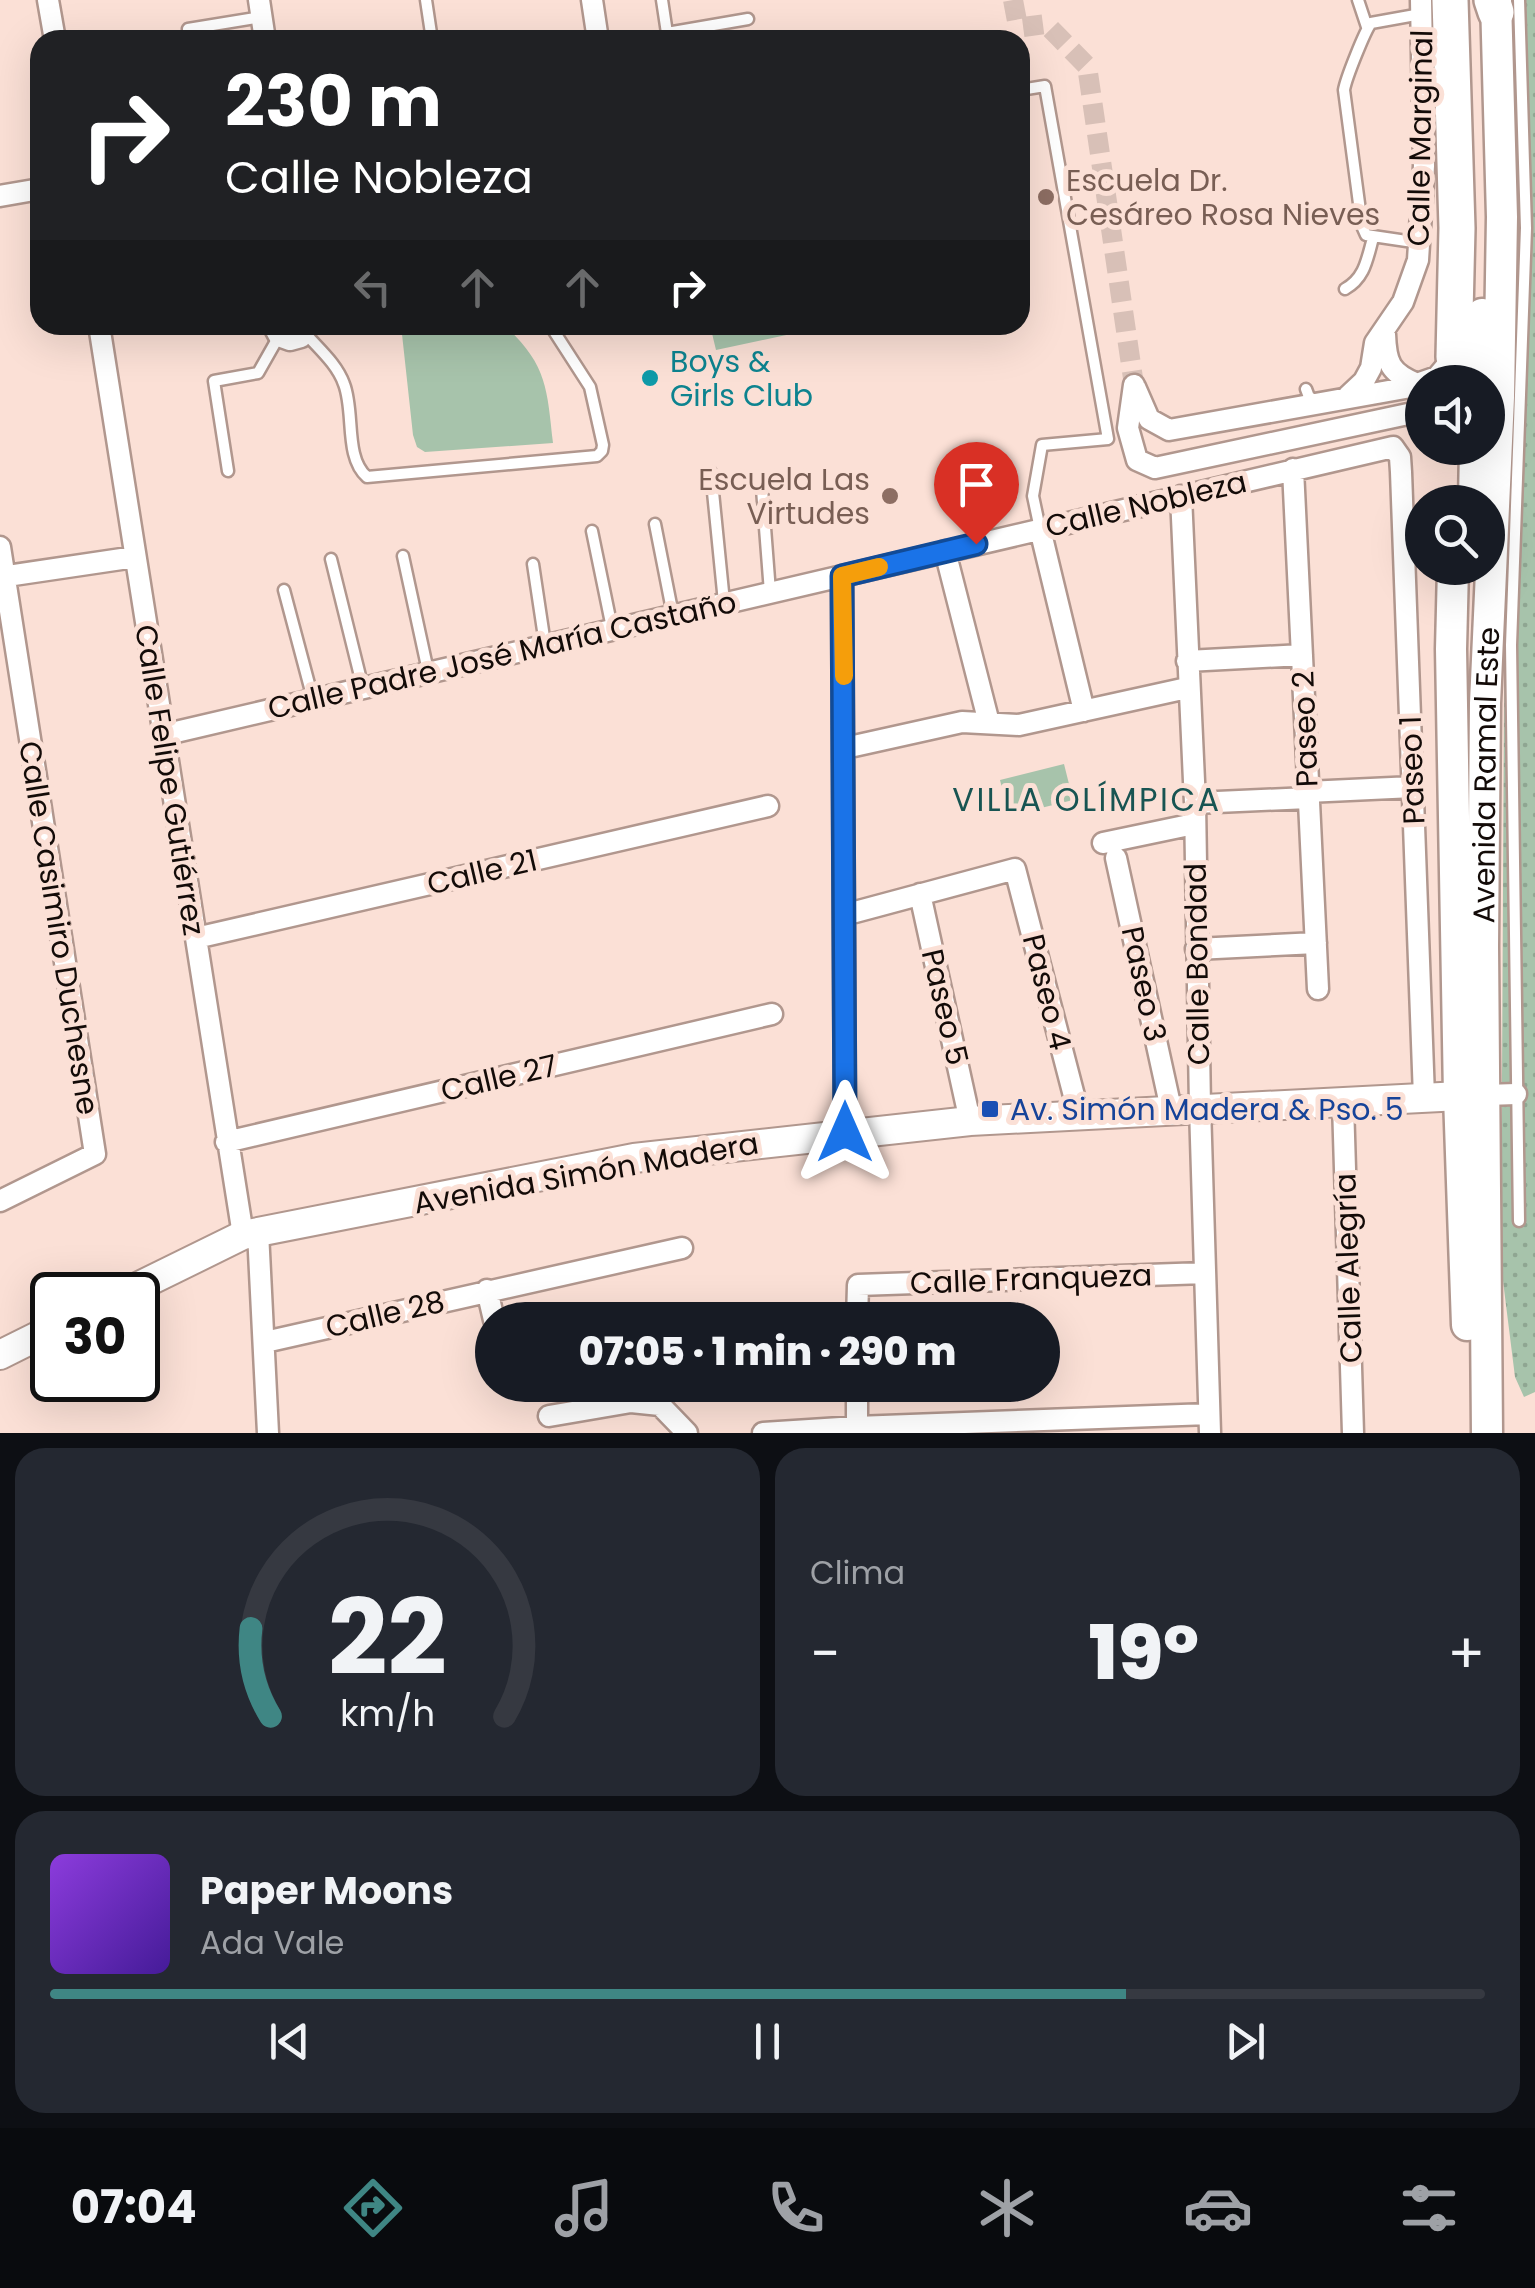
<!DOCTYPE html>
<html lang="es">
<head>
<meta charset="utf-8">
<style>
	:root { --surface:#171b24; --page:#242831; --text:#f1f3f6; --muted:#9ea1a6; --line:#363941; --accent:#3f8684 }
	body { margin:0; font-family:Poppins,sans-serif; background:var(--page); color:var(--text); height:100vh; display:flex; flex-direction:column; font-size:38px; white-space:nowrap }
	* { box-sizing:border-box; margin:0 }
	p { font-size:32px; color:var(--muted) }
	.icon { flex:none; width:55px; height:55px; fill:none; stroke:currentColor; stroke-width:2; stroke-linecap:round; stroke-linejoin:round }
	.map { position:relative; height:1433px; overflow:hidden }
	.side { display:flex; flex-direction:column; gap:15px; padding:15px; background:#0d0f14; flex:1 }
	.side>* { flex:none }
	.top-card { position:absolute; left:30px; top:30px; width:1000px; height:305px; border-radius:30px; box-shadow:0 10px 40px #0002; background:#202124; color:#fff; overflow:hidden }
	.fabs { position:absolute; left:1405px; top:365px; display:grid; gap:20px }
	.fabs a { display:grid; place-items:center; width:100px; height:100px; border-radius:50%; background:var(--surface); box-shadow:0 10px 40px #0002; font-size:50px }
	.speed { position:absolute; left:30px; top:1272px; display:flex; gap:20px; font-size:50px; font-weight:700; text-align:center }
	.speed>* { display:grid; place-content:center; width:130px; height:130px; border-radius:50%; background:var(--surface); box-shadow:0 10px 40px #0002; line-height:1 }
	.speed .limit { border:5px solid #111; border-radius:15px; background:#fff; color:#111 }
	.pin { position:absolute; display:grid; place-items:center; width:85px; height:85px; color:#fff; margin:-102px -42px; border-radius:50% 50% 50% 0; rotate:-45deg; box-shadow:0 0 10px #0007 }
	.pin .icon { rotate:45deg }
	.me { position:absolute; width:110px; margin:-55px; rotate:0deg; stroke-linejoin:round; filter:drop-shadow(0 0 8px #0008) }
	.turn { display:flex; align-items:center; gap:35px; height:210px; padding:0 30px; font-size:45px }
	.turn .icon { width:130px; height:130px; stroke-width:2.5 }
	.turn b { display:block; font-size:70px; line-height:85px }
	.lanes { display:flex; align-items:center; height:95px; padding:0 30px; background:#0003; justify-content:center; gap:50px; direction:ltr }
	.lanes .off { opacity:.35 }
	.big { font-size:75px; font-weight:800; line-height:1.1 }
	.side .card { flex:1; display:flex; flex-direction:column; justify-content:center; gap:15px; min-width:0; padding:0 35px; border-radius:30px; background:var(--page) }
	.side .dial { align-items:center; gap:0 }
	.dial svg { height:260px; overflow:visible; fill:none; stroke:var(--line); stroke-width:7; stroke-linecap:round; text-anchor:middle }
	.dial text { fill:var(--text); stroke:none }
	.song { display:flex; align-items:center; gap:30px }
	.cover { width:120px; height:120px; border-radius:15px; background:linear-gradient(135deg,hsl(270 70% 55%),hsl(260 70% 35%)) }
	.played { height:10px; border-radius:5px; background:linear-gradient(90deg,var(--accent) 75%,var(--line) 75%) }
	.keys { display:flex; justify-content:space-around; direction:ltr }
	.heat { display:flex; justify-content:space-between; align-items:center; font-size:55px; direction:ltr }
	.side .tiles { flex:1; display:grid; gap:15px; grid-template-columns:1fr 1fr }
	.card:last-child { grid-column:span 2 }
	.trip { position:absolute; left:475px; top:1302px; width:585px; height:100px; border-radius:50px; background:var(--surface); box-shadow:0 10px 40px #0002; font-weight:800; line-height:100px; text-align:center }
	.dock { display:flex; height:160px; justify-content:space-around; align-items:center; background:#090b0e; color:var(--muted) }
	.dock .icon { width:70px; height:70px }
	.dock .current { color:var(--accent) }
	.dock b { font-size:45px; color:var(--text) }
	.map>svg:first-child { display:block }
</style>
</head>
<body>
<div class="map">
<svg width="1535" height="1433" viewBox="0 0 1535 1433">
	<defs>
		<pattern id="park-dots" width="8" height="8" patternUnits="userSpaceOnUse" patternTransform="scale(2.5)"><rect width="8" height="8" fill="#a7c3ab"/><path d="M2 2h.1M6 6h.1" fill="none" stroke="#8fa692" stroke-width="1.8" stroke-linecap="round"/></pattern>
	</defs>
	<rect width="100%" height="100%" fill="#fbe0d6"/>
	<path fill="#a7c3ab" d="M401,325H504C547,364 547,388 553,443L425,452L417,447L413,435Z
		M710,325H789L791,334L716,350Z
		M1064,764L1073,800L1009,816L1000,780Z"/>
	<path fill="url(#park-dots)" d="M1508,0H1535V1392L1524,1397L1515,1377L1501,1265L1505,515L1516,276Z"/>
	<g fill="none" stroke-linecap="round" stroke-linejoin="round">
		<path stroke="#d8c0b7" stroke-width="20" stroke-dasharray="20 10" stroke-linecap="butt" d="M1013,0L1017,21L1023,27L1046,24L1087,66L1134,385"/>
		<g stroke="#b1978e" stroke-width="15">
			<path id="lane" d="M426,0L432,40
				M662,0L667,33L748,19
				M1358,0L1367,27
				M1519,0L1526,228L1511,645L1519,1221
				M190,40L188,29L261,17
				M1020,90L1045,86L1108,439L1042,445L1033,496L1040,529
				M1420,243L1366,235L1362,226L1344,90C1346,78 1365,31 1371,23L1421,14
				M1345,289C1365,278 1367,259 1373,238
				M305,333C319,349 337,364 344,384C355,412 344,457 367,477L597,456L602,451L603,445L590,387L550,325
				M1306,389L1309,397L1318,401
				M228,471L214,381L258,373L279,336
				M711,472L724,602
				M762,489L770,592
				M655,524L673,615
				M592,531L612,628
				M403,556L428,671
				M331,559L363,688
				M533,564L545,644
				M284,590L313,699"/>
		</g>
		<g stroke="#b1978e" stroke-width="25">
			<path id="street" d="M48,0L55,40
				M259,0L265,40
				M592,0L598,40
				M0,196L40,189
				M99,325L243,1235
				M273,325L279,336L290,340L301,337L308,325
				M1385,334C1386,363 1390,373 1417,384
				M1417,384L1437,377L1454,357
				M1134,385L1128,428L1137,460L1155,468L1422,411
				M1135,387L1149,419L1169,430L1422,385
				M1348,396L1364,381L1371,368L1375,343L1403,302L1418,260L1424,166L1421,0
				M1293,469L1318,989
				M1181,496L1195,803L1200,1107L1210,1433
				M1040,529L1084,711
				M0,547L95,1154L0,1201
				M945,551L989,723
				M842,576L845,1132
				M0,577L135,557
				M1187,661L1302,655
				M163,735L1393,447L1400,457L1401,472L1424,1097
				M845,748L962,722L1019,725L1187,688
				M1307,792L1413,787
				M1195,803L1308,798
				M1103,843L1194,824
				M1116,858L1171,1109
				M920,894L970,1121
				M844,915L1015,869L1079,1115
				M196,938L768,806
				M1196,949L1316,943
				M1486,1095L1516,1094
				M1343,1103L1353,1433
				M226,1142L772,1014
				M258,1232L268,1433
				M487,1290L494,1320
				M857,1320L858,1285L1205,1273
				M265,1342L682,1248
				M549,1416L631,1402L660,1405L687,1433
				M763,1433L856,1427L1209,1414
				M857,1433V1385"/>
		</g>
		<g stroke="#b1978e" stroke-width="32">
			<path id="secondary" d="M121,1295L243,1235L634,1158L970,1121L1480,1095
				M0,1355L52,1329"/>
		</g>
		<g stroke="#b1978e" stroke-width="35">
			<g id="primary">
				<path d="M1466,382C1481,364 1480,337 1482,314"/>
				<path d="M1474,502L1475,448"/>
				<path d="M1453,568L1451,649L1459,1096L1467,1325"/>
				<path id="s1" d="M1487,1433L1483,946L1485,703L1499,397L1502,217L1496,0"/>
			</g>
		</g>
		<g stroke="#b1978e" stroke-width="40">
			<path id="highway" d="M1450,0L1457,228L1454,357
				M1492,0L1496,12"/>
		</g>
		<use href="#lane" stroke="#fff" stroke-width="10"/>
		<use href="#street" stroke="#fff" stroke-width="20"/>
		<use href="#secondary" stroke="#fff" stroke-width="28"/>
		<use href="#primary" stroke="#fff" stroke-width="30"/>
		<use href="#highway" stroke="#fff" stroke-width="35"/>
	</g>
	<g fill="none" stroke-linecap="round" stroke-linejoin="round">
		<g stroke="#114b97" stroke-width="25">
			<path id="route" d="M845,1132L842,576L976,544"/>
		</g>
		<use href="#route" stroke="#1a73e8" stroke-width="18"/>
		<path stroke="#f59e0b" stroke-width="18" d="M844,676L842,576L879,567"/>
	</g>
	<g fill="#8d6e63" stroke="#fbe0d6" stroke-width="4">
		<circle cx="1046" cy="197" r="10"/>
		<circle cx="890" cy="496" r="10"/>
	</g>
	<circle fill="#0f9aa8" stroke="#fbe0d6" stroke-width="4" cx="650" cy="378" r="10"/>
	<rect fill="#1a4fb4" stroke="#fbe0d6" stroke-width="4" x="980" y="1099" width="20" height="20" rx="5"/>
	<g text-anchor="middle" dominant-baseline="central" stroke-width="10" stroke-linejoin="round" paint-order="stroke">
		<g font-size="30" fill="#130b08" stroke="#fbe0d6">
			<text transform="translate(1420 138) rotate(-89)">Calle Marginal</text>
			<text transform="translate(1146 504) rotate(-13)">Calle Nobleza</text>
			<text transform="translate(502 655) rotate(-13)">Calle Padre José María Castaño</text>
			<text transform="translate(1305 729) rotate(-92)">Paseo 2</text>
			<text transform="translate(1412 770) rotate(-92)">Paseo 1</text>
			<text stroke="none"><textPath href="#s1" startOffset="658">Avenida Ramal Este</textPath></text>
			<text transform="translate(170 780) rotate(81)">Calle Felipe Gutiérrez</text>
			<text transform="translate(482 872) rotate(-13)">Calle 21</text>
			<text transform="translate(59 928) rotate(81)">Calle Casimiro Duchesne</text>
			<text transform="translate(1197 964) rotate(-91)">Calle Bondad</text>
			<text transform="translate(1144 984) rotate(78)">Paseo 3</text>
			<text transform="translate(1047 992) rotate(76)">Paseo 4</text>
			<text transform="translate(945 1007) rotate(77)">Paseo 5</text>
			<text transform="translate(499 1078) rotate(-13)">Calle 27</text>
			<text transform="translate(586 1173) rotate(-10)">Avenida Simón Madera</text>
			<text transform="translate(1348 1268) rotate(-92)">Calle Alegría</text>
			<text transform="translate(1031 1279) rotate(-2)">Calle Franqueza</text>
			<text transform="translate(385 1314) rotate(-13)">Calle 28</text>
		</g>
		<g font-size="30" fill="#785e54" stroke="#fbe0d6" text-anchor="start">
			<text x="1066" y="180">Escuela Dr.<tspan x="1066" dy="34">Cesáreo Rosa Nieves</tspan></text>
			<text x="870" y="479" text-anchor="end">Escuela Las<tspan x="870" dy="34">Virtudes</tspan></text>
		</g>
		<g font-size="30" fill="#0d838f" stroke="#fbe0d6" text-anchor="start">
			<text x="670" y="361">Boys &amp;<tspan x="670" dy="34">Girls Club</tspan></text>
		</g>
		<g font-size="30" fill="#164399" stroke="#fbe0d6" text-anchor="start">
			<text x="1010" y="1109">Av. Simón Madera &amp; Pso. 5</text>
		</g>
		<g font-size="32" letter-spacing="2.5" fill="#185452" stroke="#fbe0d6">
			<text x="1087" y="799">VILLA OLÍMPICA</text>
		</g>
	</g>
</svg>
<div class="fabs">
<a><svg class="icon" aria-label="sound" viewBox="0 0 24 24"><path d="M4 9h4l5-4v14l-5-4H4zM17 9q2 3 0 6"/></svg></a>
<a><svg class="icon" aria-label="search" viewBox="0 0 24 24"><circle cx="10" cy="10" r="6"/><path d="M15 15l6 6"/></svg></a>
</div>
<div class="speed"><div class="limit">30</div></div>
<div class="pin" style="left:976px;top:544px;background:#d93025"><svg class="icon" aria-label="arrive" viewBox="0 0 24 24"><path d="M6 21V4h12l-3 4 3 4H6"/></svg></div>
<svg class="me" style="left:845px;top:1132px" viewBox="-20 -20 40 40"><path d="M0-17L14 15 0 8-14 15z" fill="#1a73e8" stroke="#fff" stroke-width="4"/></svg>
<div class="trip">07:05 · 1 min · 290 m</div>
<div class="top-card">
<div class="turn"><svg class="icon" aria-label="right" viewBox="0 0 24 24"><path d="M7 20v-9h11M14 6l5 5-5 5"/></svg><div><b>230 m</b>Calle Nobleza</div></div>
<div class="lanes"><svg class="icon off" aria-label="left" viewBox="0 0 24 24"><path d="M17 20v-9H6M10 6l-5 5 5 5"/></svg><svg class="icon off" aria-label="ahead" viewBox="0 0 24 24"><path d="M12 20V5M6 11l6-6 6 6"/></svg><svg class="icon off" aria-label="ahead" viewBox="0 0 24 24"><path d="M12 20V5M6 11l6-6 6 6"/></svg><svg class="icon" aria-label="right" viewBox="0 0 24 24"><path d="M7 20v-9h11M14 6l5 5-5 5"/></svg></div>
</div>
</div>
<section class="side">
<div class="tiles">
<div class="card dial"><svg viewBox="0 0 100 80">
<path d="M14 69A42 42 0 1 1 86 69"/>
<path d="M14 69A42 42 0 0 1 8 42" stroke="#3f8684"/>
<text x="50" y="56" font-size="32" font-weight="700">22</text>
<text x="50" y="72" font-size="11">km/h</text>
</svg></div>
<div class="card"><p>Clima</p>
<div class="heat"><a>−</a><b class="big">19°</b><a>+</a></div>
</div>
<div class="card">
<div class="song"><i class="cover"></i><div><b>Paper Moons</b><p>Ada Vale</p></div></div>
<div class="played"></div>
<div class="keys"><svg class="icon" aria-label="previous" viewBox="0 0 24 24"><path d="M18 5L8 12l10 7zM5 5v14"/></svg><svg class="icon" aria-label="pause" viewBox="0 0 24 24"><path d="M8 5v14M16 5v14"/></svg><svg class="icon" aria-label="next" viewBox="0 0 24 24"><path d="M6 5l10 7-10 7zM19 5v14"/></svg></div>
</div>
</div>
</section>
<nav class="dock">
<b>07:04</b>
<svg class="icon current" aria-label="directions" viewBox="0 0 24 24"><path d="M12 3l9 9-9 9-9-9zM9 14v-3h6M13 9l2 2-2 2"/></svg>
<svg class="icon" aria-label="music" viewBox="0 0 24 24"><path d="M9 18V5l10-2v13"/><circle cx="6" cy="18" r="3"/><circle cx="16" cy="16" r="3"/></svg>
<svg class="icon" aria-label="phone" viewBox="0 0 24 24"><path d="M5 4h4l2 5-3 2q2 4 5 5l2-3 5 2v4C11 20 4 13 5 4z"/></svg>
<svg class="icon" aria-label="climate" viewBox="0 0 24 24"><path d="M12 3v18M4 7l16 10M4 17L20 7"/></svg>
<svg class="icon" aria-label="car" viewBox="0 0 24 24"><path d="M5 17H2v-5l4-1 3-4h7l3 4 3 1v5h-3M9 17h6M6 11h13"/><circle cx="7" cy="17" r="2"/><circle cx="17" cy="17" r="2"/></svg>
<svg class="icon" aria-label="filters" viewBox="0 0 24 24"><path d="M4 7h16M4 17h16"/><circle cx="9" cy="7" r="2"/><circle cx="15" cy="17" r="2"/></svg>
</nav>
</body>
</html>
